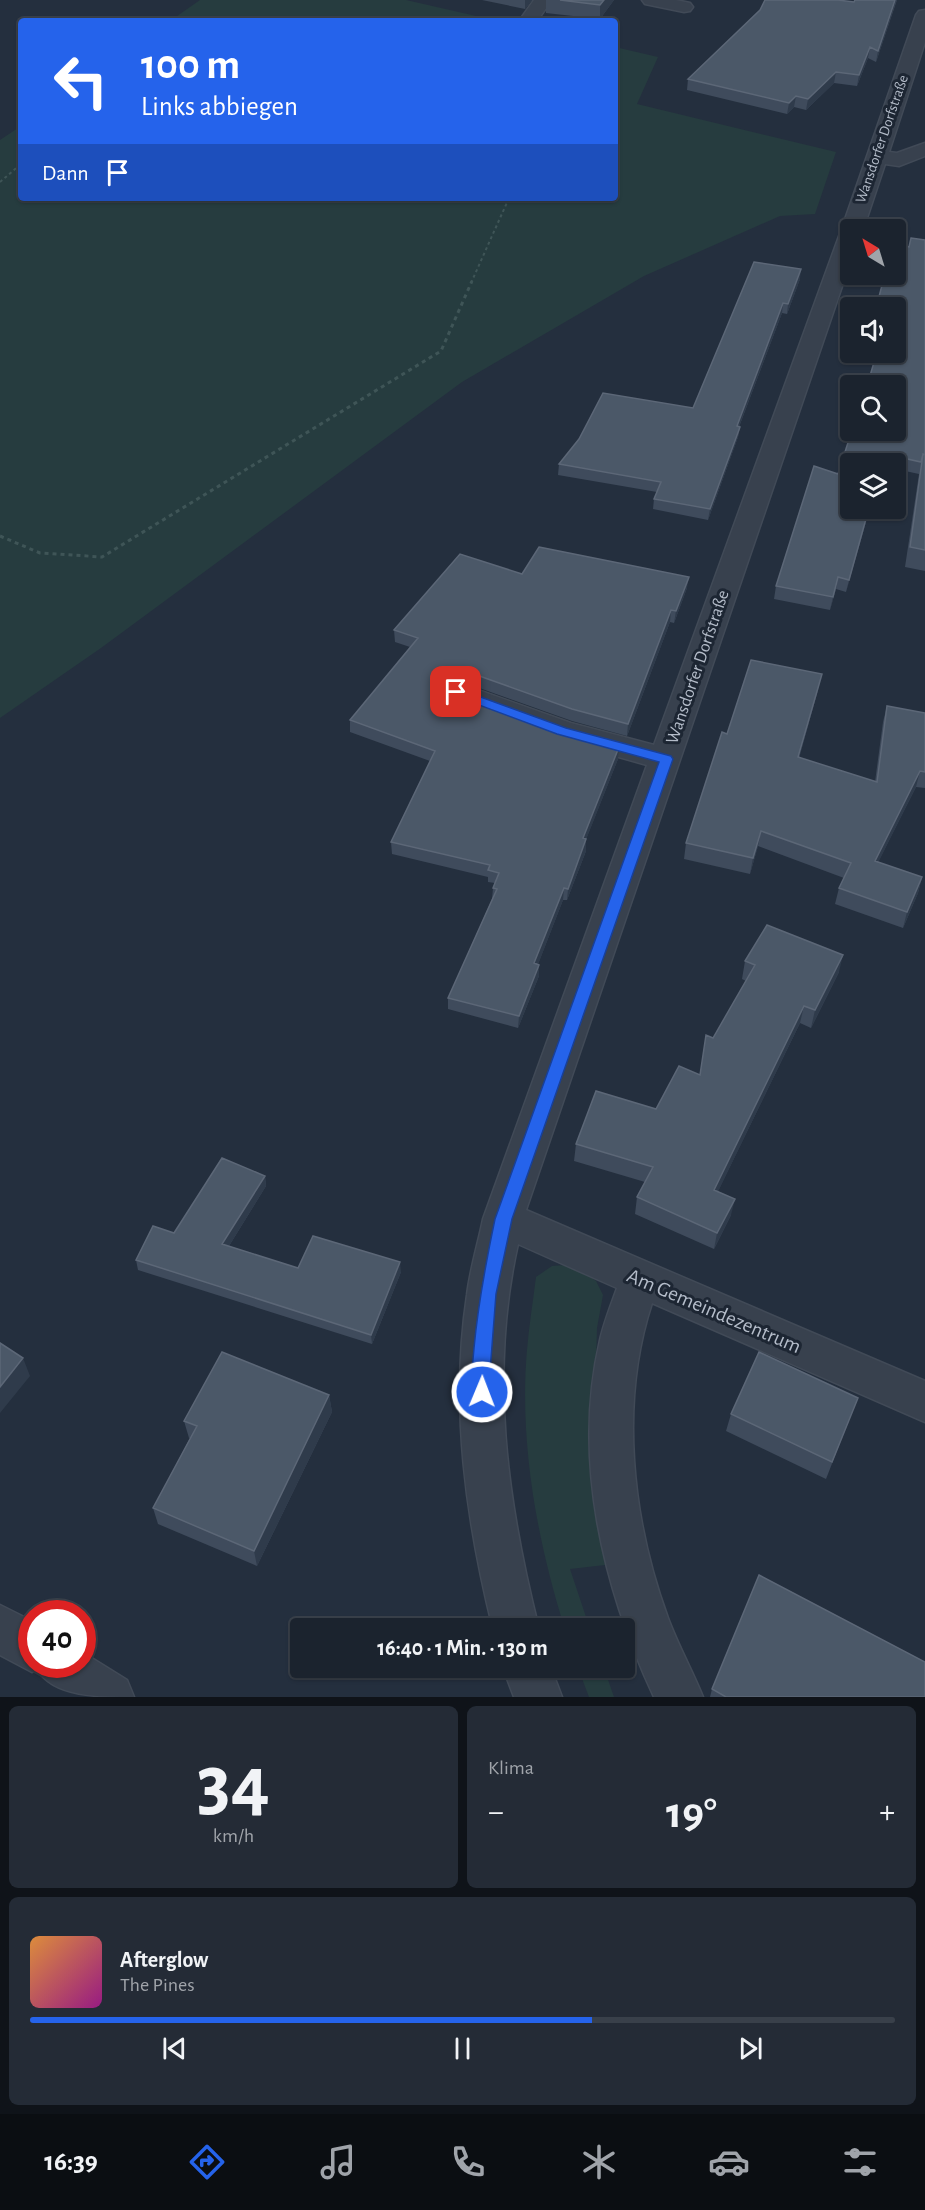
<!DOCTYPE html>
<html lang="de">
<head>
<meta charset="utf-8">
<style>
	:root { --surface:#1b232e; --page:#242b36; --text:#f1f3f6; --muted:#a0a4aa; --line:#39404a; --accent:#2563eb }
	body { margin:0; font-family:"Alegreya Sans",sans-serif; background:var(--page); color:var(--text); height:100vh; display:flex; flex-direction:column; font-size:22px; white-space:nowrap }
	* { box-sizing:border-box; margin:0 }
	p { font-size:20px; color:var(--muted) }
	.icon { flex:none; width:33px; height:33px; fill:none; stroke:currentColor; stroke-width:2; stroke-linecap:round; stroke-linejoin:round }
	.map { position:relative; height:1697px; overflow:hidden }
	.details { display:flex; flex-direction:column; gap:9px; padding:9px; background:#0f1319; flex:1 }
	.details>* { flex:none }
	.hud { position:absolute; left:18px; top:18px; width:600px; height:183px; border-radius:6px; box-shadow:0 2px 4px #0004,0 0 0 2px var(--line); background:#2563eb; color:#fff; overflow:hidden }
	.needle { width:39px; rotate:322deg }
	.buttons { position:absolute; left:840px; top:219px; display:grid; gap:12px }
	.buttons a { display:grid; place-items:center; width:66px; height:66px; border-radius:6px; background:var(--surface); box-shadow:0 2px 4px #0004,0 0 0 2px var(--line); font-size:30px }
	.speed { position:absolute; left:18px; top:1600px; display:flex; gap:12px; font-size:30px; font-weight:700; text-align:center }
	.speed>* { display:grid; place-content:center; width:78px; height:78px; border-radius:50%; background:var(--surface); box-shadow:0 2px 4px #0004,0 0 0 2px var(--line); line-height:1 }
	.speed .limit { border:9px solid #d22; background:#fff; color:#111 }
	.pin { position:absolute; display:grid; place-items:center; width:51px; height:51px; color:#fff; margin:-26px; border-radius:12px; box-shadow:0 3px 9px #0006 }
	.me { position:absolute; width:66px; margin:-33px; rotate:1deg; stroke-linejoin:round; filter:drop-shadow(0 0 4px #0008) }
	.turn { display:flex; align-items:center; gap:21px; height:126px; padding:0 24px; font-size:27px }
	.turn .icon { width:78px; height:78px; stroke-width:2.5 }
	.turn b { display:block; font-size:42px; line-height:51px }
	.then { display:flex; align-items:center; height:57px; padding:0 24px; background:#0003; gap:12px; font-size:22px }
	.big { font-size:45px; font-weight:600; line-height:1.1 }
	.details .tile { flex:1; display:flex; flex-direction:column; justify-content:center; gap:9px; min-width:0; padding:0 21px; border-radius:9px; background:var(--page) }
	.details .dial { align-items:center; gap:0 }
	.dial b { font-size:78px; line-height:1 }
	.song { display:flex; align-items:center; gap:18px }
	.cover { width:72px; height:72px; border-radius:9px; background:linear-gradient(135deg,hsl(30 70% 55%),hsl(310 70% 35%)) }
	.played { height:6px; border-radius:3px; background:linear-gradient(90deg,var(--accent) 65%,var(--line) 65%) }
	.keys { display:flex; justify-content:space-around; direction:ltr }
	.heat { display:flex; justify-content:space-between; align-items:center; font-size:33px; direction:ltr }
	.details .tiles { flex:1; display:grid; gap:9px; grid-template-columns:1fr 1fr }
	.tile:last-child { grid-column:span 2 }
	.trip { position:absolute; left:290px; top:1618px; width:345px; height:60px; border-radius:6px; background:var(--surface); box-shadow:0 2px 4px #0004,0 0 0 2px var(--line); font-weight:600; line-height:60px; text-align:center }
	.tab-bar { display:flex; height:96px; justify-content:space-around; align-items:center; background:#0b0e12; color:var(--muted) }
	.tab-bar .icon { width:42px; height:42px }
	.tab-bar .active { color:var(--accent) }
	.tab-bar b { font-size:27px; color:var(--text) }
	.map>svg:first-child { display:block }
</style>
</head>
<body>
<div class="map">
<svg width="925" height="1697" viewBox="0 0 925 1697">
	<rect width="100%" height="100%" fill="#242f3e"/>
	<path fill="#263c3f" d="M200,0H406L498,21H170Z
		M615,47L658,57L637,104L836,152L815,214L780,216L644,276L462,382L101,648L0,718V140L21,126V198H615Z
		M566,1265L579,1268L596,1281L603,1295L597,1328L594,1424L605,1565L570,1569L590,1629H565C537,1541 519,1442 527,1350C529,1326 533,1301 536,1277L552,1266Z
		M578,1668H604L614,1697H589Z"/>
	<g fill="none" stroke-linecap="round" stroke-linejoin="round">
		<g stroke="#414a57" stroke-width="3">
			<path id="minor" d="M534,0H552L537,21H519Z
				M642,0H676L690,3L693,7L690,11L684,12L645,4Z
				M925,10V42L889,152L897,153L925,143V156L899,166L885,164L863,230H850V263L526,1210L925,1381V1422L652,1303C619,1403 632,1520 668,1618C678,1645 692,1670 703,1697H654C603,1588 572,1460 600,1340C604,1322 611,1305 617,1288L518,1244C489,1373 507,1502 539,1629H493C466,1520 450,1407 467,1295C470,1269 478,1244 483,1219L647,765L551,738L445,699L441,692L445,685L456,682L571,723L654,745L842,228L916,15L919,11Z
				M0,1605L32,1621V1665H82V1652L127,1680L134,1697C100,1697 53,1697 37,1669L32,1672L0,1655Z
				M503,1668H551L562,1697H514Z"/>
		</g>
		<path stroke="#3f5557" stroke-width="2" stroke-dasharray="3 3" stroke-linecap="butt" d="M0,182L21,164
			M471,283L509,198"/>
		<path stroke="#3f5557" stroke-width="3" stroke-dasharray="4 4" stroke-linecap="butt" d="M0,536L40,553L102,557L441,351L472,281"/>
		<use href="#minor" fill="#38414e" fill-rule="evenodd"/>
	</g>
	<path fill="#3f4b5c" d="M482,0H532L525,9Z
		M546,0H614L600,19L546,13Z
		M855,0H897L876,62L868,58L857,86L834,83L806,110L794,107L787,114L687,90L688,79L854,2Z
		M925,240V571L905,567L919,474L896,469V464H850L870,508L846,592L836,589L830,610L774,599L776,586L838,474L896,352L909,247Z
		M800,279L787,314L782,313L739,427H740L738,437L708,520L653,509L654,499L657,492L558,475L559,464L693,408Z
		M522,574L687,588L674,623L670,622L627,736L572,721L457,680L444,683L442,686L444,689L618,759L586,839V851L567,900H563L538,964L539,976L518,1028L448,1009V998L492,899L493,888L495,883L488,882V877L392,854L391,842L430,761L350,732V720L410,647L395,642L394,630Z
		M818,690L799,758L875,782L883,722L887,706L925,713V788L916,787L878,862L922,877L918,893L903,928L835,904L839,888L844,878L758,846L750,874L684,859L686,843L727,734Z
		M745,961L839,972L811,1028L800,1023L718,1191L731,1215L714,1249L635,1214L637,1197L645,1182L574,1161L576,1144L656,1109L700,1075L713,1038L746,981L742,979Z
		M265,1176L266,1186L229,1246L298,1268L401,1272L372,1344L138,1270L136,1260L174,1233Z
		M329,1395L332,1412L257,1566L158,1524L153,1508L190,1438H189L184,1421Z
		M731,1414L851,1415L826,1479L726,1431Z
		M712,1689L925,1697H710Z"/>
	<path fill="#2f3b4b" d="M525,0H532L525,9Z
		M604,0H614L600,19V5Z
		M895,0H897L896,1L876,62L878,51Z
		M870,47L868,58L857,86L859,75Z
		M836,72L834,83L806,110L808,99Z
		M796,96L794,107L787,114L789,103Z
		M801,269L800,279L787,314L788,304Z
		M783,303L782,313L735,437L737,426Z
		M740,427L738,437L708,520L710,509Z
		M869,508H870L846,592L849,580Z
		M689,577L687,588L674,623L676,611Z
		M838,577L836,589L830,610L833,597Z
		M671,610L670,622L627,736L628,724Z
		M457,668V680L444,683L439,691V679L444,671Z
		M822,674L818,690L795,773L798,757Z
		M619,747L618,759L582,850L583,838Z
		M920,771L916,787L871,877L875,861Z
		M761,831L758,846L750,874L753,858Z
		M586,839V851L567,900L568,889Z
		M922,877L918,893L903,928L907,912Z
		M564,888L563,900L534,975V963Z
		M843,955L839,972L811,1028L815,1010Z
		M539,965V976L518,1028L519,1016Z
		M804,1006L800,1023L711,1206L714,1190Z
		M265,1176L266,1186L224,1254L222,1244Z
		M735,1199L731,1215L714,1249L717,1233Z
		M400,1262L401,1272L372,1344L371,1335Z
		M23,1358L30,1376L0,1413V1387Z
		M329,1395L332,1412L257,1566L254,1551Z"/>
	<path fill="#4b5868" stroke="#5c6777" stroke-width="1.5" d="M560,0H604L600,5Z
		M765,0H838L854,2L855,0H895L878,51L870,47L859,75L836,72L808,99L796,96L789,103L688,79L760,10Z
		M911,238L925,240V455L923,454L921,462L885,454L882,464H850V508H869L849,580L838,577L833,597L776,586L814,466L838,474L852,430H896V386H867L877,352H896V308H876L885,274H896V245L909,247Z
		M754,262L801,269L788,304L783,303L737,426L740,427L710,509L654,499L661,482L559,464L579,439L603,393L693,408Z
		M923,454L925,455V550L910,547Z
		M539,547L689,577L676,611L671,610L628,724L572,709L457,668L444,671L439,679L444,689L551,728L619,747L583,838L586,839L568,889L564,888L534,963L539,965L519,1016L448,998L497,889L493,888L499,873L488,870L490,865L391,842L435,751L350,720L418,638L394,630L460,554L522,574Z
		M751,660L822,674L798,757L877,782L887,706L925,713V772L920,771L875,861L922,877L907,912L839,888L851,863L761,831L753,858L686,843L722,732L727,734Z
		M767,925L843,955L815,1010L804,1006L714,1190L735,1199L717,1233L637,1197L653,1167L576,1144L596,1091L656,1109L679,1066L700,1075L706,1035L713,1038L755,965L745,961Z
		M222,1158L265,1176L222,1244L298,1268L313,1236L400,1262L371,1335L136,1260L153,1226L174,1233Z
		M0,1343L23,1358L0,1387Z
		M222,1352L329,1395L254,1551L153,1508L197,1426L184,1421Z
		M759,1352L858,1398L832,1462L731,1414Z
		M759,1575L925,1662V1697H726L712,1689Z"/>
	<path fill="#2563eb" stroke="#184099" stroke-width="1.5" d="M456,688L566,728L671,756L673,759L512,1219L496,1294L490,1372V1392L488,1398L482,1400L475,1398C469,1383 473,1363 474,1348C478,1304 486,1262 495,1219L659,762L557,734L452,695L450,692L452,689Z"/>
	<g text-anchor="middle" dominant-baseline="central" stroke-width="6" stroke-linejoin="round" paint-order="stroke">
		<g font-size="15" fill="#b4bcc9" stroke="#1d2633">
			<text transform="translate(882 139) rotate(-71)">Wansdorfer Dorfstraße</text>
		</g>
		<g font-size="18" fill="#b4bcc9" stroke="#1d2633">
			<text transform="translate(698 667) rotate(-71)">Wansdorfer Dorfstraße</text>
		</g>
		<g font-size="21" fill="#b4bcc9" stroke="#1d2633">
			<text transform="translate(714 1311) rotate(23)">Am Gemeindezentrum</text>
		</g>
	</g>
</svg>
<div class="buttons">
<a><svg class="needle" viewBox="-14 -14 28 28"><path d="M0-13l5 13h-10z" fill="#e53935"/><path d="M0 13l5-13h-10z" fill="#a0a4aa"/></svg></a>
<a><svg class="icon" aria-label="sound" viewBox="0 0 24 24"><path d="M4 9h4l5-4v14l-5-4H4zM17 9q2 3 0 6"/></svg></a>
<a><svg class="icon" aria-label="search" viewBox="0 0 24 24"><circle cx="10" cy="10" r="6"/><path d="M15 15l6 6"/></svg></a>
<a><svg class="icon" aria-label="layers" viewBox="0 0 24 24"><path d="M12 4l9 5-9 5-9-5zM3 14l9 5 9-5"/></svg></a>
</div>
<div class="speed"><div class="limit">40</div></div>
<div class="pin" style="left:456px;top:692px;background:#d93025"><svg class="icon" aria-label="arrive" viewBox="0 0 24 24"><path d="M6 21V4h12l-3 4 3 4H6"/></svg></div>
<svg class="me" style="left:482px;top:1392px" viewBox="-20 -20 40 40"><circle r="17" fill="#2563eb" stroke="#fff" stroke-width="3"/><path d="M0-11L8 9 0 5-8 9z" fill="#fff"/></svg>
<div class="trip">16:40 · 1 Min. · 130 m</div>
<div class="hud">
<div class="turn"><svg class="icon" aria-label="left" viewBox="0 0 24 24"><path d="M17 20v-9H6M10 6l-5 5 5 5"/></svg><div><b>100 m</b>Links abbiegen</div></div>
<div class="then">Dann<svg class="icon" aria-label="arrive" viewBox="0 0 24 24"><path d="M6 21V4h12l-3 4 3 4H6"/></svg></div>
</div>
</div>
<section class="details">
<div class="tiles">
<div class="tile dial"><b>34</b><p>km/h</p></div>
<div class="tile"><p>Klima</p>
<div class="heat"><a>−</a><b class="big">19°</b><a>+</a></div>
</div>
<div class="tile">
<div class="song"><i class="cover"></i><div><b>Afterglow</b><p>The Pines</p></div></div>
<div class="played"></div>
<div class="keys"><svg class="icon" aria-label="previous" viewBox="0 0 24 24"><path d="M18 5L8 12l10 7zM5 5v14"/></svg><svg class="icon" aria-label="pause" viewBox="0 0 24 24"><path d="M8 5v14M16 5v14"/></svg><svg class="icon" aria-label="next" viewBox="0 0 24 24"><path d="M6 5l10 7-10 7zM19 5v14"/></svg></div>
</div>
</div>
</section>
<nav class="tab-bar">
<b>16:39</b>
<svg class="icon active" aria-label="directions" viewBox="0 0 24 24"><path d="M12 3l9 9-9 9-9-9zM9 14v-3h6M13 9l2 2-2 2"/></svg>
<svg class="icon" aria-label="music" viewBox="0 0 24 24"><path d="M9 18V5l10-2v13"/><circle cx="6" cy="18" r="3"/><circle cx="16" cy="16" r="3"/></svg>
<svg class="icon" aria-label="phone" viewBox="0 0 24 24"><path d="M5 4h4l2 5-3 2q2 4 5 5l2-3 5 2v4C11 20 4 13 5 4z"/></svg>
<svg class="icon" aria-label="climate" viewBox="0 0 24 24"><path d="M12 3v18M4 7l16 10M4 17L20 7"/></svg>
<svg class="icon" aria-label="car" viewBox="0 0 24 24"><path d="M5 17H2v-5l4-1 3-4h7l3 4 3 1v5h-3M9 17h6M6 11h13"/><circle cx="7" cy="17" r="2"/><circle cx="17" cy="17" r="2"/></svg>
<svg class="icon" aria-label="filters" viewBox="0 0 24 24"><path d="M4 7h16M4 17h16"/><circle cx="9" cy="7" r="2"/><circle cx="15" cy="17" r="2"/></svg>
</nav>
</body>
</html>
